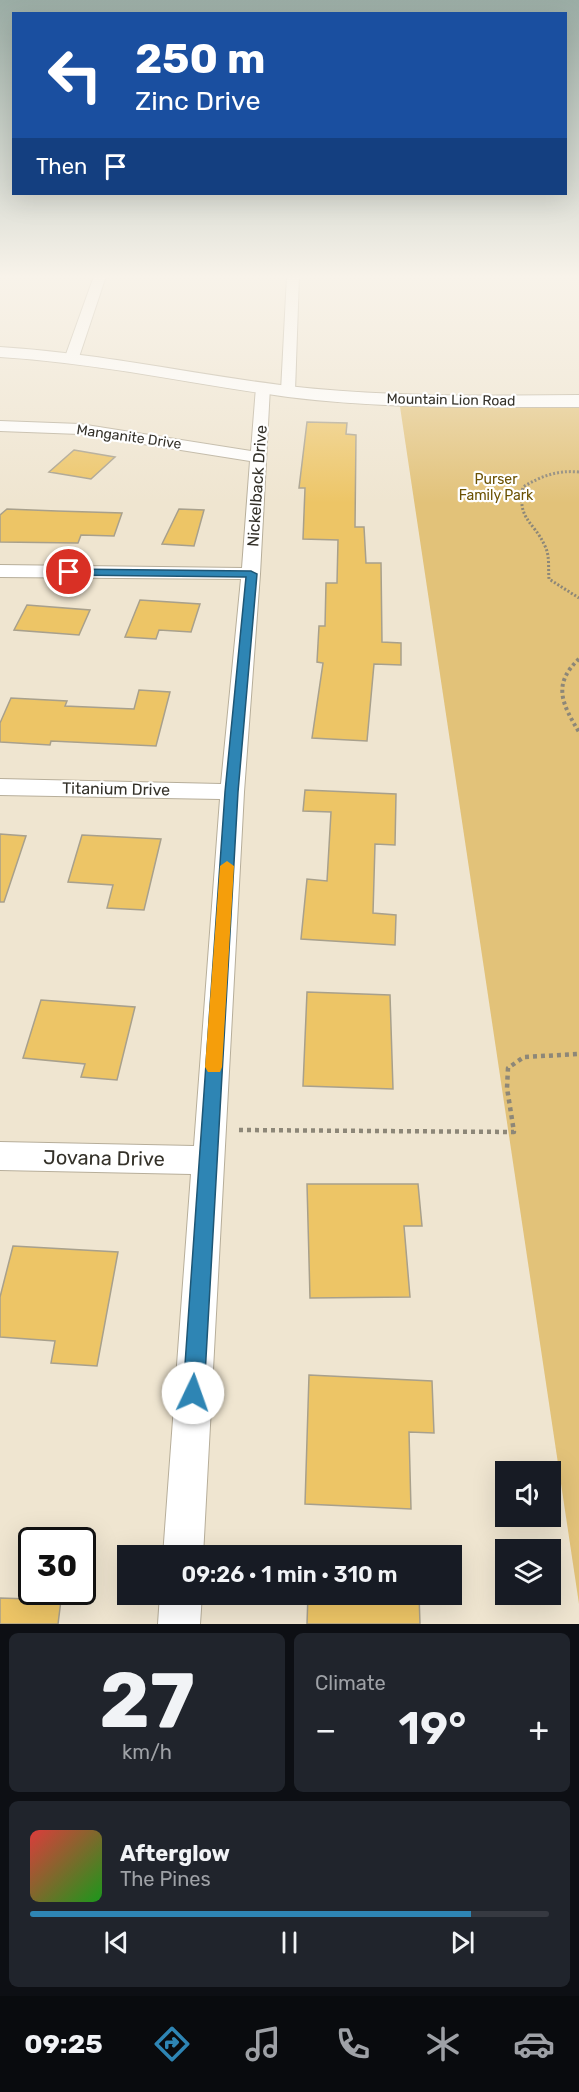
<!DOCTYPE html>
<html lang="en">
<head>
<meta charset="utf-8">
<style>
	:root { --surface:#171b24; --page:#20242c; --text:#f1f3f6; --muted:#9ea1a6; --line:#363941; --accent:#2e85b4 }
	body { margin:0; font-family:Rubik,sans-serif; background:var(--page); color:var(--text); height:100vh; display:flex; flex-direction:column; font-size:22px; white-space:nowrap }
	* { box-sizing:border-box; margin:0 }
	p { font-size:20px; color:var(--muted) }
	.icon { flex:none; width:33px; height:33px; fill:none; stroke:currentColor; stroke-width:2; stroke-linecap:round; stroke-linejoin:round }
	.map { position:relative; height:1624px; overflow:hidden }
	.panel { display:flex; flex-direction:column; gap:9px; padding:9px; background:#0d0f14; flex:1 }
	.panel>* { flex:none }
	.guide { position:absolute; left:12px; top:12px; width:555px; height:183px; border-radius:0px; box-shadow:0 6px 24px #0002; background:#1a4fa0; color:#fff; overflow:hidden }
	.buttons { position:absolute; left:495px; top:1461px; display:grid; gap:12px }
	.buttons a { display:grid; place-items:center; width:66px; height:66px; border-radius:0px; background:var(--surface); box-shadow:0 6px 24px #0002; font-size:30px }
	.speed { position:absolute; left:18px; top:1527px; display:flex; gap:12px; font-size:30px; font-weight:700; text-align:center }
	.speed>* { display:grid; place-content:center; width:78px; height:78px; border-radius:50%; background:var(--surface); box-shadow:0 6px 24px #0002; line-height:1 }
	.speed .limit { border:3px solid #111; border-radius:9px; background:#fff; color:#111 }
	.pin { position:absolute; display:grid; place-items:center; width:51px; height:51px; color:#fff; margin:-26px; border:3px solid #fff; border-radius:50%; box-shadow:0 2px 6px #0007 }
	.me { position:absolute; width:66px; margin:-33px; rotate:3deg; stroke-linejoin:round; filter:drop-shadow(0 0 4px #0008) }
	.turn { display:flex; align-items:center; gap:21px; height:126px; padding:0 24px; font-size:27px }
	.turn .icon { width:78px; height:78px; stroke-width:2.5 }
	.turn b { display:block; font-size:42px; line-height:51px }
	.then { display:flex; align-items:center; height:57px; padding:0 24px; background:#0003; gap:12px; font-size:22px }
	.big { font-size:45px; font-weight:600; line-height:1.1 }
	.panel .card { flex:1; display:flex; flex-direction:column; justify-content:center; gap:9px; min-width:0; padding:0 21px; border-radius:9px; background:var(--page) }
	.panel .dial { align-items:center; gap:0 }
	.dial b { font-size:78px; line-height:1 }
	.song { display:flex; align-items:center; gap:18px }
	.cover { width:72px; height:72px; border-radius:9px; background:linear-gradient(135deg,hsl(0 70% 55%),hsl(120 70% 35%)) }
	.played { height:6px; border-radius:3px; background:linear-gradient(90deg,var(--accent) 85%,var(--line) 85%) }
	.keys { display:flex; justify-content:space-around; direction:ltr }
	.heat { display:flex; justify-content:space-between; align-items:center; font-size:33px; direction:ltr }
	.panel .tiles { flex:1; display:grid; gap:9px; grid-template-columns:1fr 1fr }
	.card:last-child { grid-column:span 2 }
	.trip { position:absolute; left:117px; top:1545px; width:345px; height:60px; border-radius:0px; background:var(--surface); box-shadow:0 6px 24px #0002; font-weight:600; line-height:60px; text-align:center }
	.tab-bar { display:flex; height:96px; justify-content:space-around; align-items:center; background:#090b0e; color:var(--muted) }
	.tab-bar .icon { width:42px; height:42px }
	.tab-bar .selected { color:var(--accent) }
	.tab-bar b { font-size:27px; color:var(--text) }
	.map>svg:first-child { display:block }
</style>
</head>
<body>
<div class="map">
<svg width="579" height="1624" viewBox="0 0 579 1624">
	<rect width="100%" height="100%" fill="#efe5d0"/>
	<path fill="#e2c279" d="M399,400H579V1604Z"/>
	<path fill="#edc566" stroke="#a8a08c" stroke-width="1.5" d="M307,422L347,423L346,434L356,435L355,527H364L366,563H381L382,642L401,643V665L374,664L367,741L312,738L323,663L317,662L319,626H325L326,583H337L338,540L303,539L305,488H299Z
		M74,450L115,457L91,479L49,472Z
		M7,509L57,511L122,513L114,536L81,535L78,543L0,542V515Z
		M179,509L204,510L194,546L162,544Z
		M140,600L200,604L191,632L159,630L156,639L125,637Z
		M27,605L90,610L79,635L14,630Z
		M139,690L170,692L156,746L51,741L50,745L0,742V723L11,698L67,701L65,706L134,709Z
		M305,790L396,794L395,845L375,844L373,913L396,915L395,945L301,939L307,879L327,881L331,812L303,811Z
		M0,834L26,836L4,902H0Z
		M82,835L161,839L144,910L107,908L113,885L68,882Z
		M307,992L390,995L393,1089L303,1086Z
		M41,1000L135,1007L117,1080L81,1077L85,1064L23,1058Z
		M307,1184H418L422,1226H404L410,1297L310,1298Z
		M13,1246L118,1252L97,1366L51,1363L55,1341L0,1337V1297Z
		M309,1375L432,1381L434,1433L409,1432L411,1509L305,1504Z
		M308,1594H419L420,1624H307Z
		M0,1598L61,1600L58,1624H0Z"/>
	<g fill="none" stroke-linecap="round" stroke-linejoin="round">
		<g stroke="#b7ae9a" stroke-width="2">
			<path id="minor" d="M94,276H106L79,357L77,360H67L65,357Z
				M287,276H299L295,391L288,395L281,391Z
				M263,383L270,387L260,574L244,792L203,1556H163L191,1174L0,1170V1142L194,1146L220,799L0,795V779L221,784L241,579L0,577V565L242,568L250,461L80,434L0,431V421L80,424L251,451L256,387Z
				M160,1594H202L200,1624H158Z"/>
		</g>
		<g stroke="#b7ae9a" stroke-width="2">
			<path id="tertiary" d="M0,347C97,353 192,374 288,386C385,397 482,396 579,395V407C482,407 385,409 288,397C192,384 97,363 0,357Z"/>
		</g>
		<path stroke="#8d8778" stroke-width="3" stroke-dasharray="2 2" stroke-linecap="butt" d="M579,472C558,470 541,476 523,487C517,520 533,520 545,546C550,556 548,568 549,579L579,598"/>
		<path stroke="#8d8778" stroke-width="4" stroke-dasharray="3 3" stroke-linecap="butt" d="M579,659C552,684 562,704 579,732"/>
		<path stroke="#8d8778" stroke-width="4.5" stroke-dasharray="4 4" stroke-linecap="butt" d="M239,1130L514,1132L507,1088L508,1068L524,1057L579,1054"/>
		<use href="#minor" fill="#fff" fill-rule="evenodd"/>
		<use href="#tertiary" fill="#fff" fill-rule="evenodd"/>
	</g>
	<linearGradient id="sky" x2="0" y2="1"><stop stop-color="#9bada5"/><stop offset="0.55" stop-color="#f8f3ea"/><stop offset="1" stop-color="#f8f3ea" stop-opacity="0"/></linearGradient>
	<rect width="579" height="503" fill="url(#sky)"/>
	<path fill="#2e85b4" stroke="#1e5675" stroke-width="1.5" d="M65,569L251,571L257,574L238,792L204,1393L201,1400L193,1403L186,1400L183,1393L225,792L246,577L69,575L63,572Z"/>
	<path fill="#f59e0b" d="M227,861L234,866L222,1067L220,1072H208L205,1067L220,866Z"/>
	<g text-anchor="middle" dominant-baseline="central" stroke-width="4.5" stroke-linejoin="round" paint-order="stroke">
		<g font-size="14" fill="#343129" stroke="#fff">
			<text transform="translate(451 400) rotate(1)">Mountain Lion Road</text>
			<text transform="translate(129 437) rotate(8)">Manganite Drive</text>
		</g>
		<g font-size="14" fill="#6c5203" stroke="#fff">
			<text x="496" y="479">Purser<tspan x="496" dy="16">Family Park</tspan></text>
		</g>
		<g font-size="16" fill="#343129" stroke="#fff">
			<text transform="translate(257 486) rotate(-86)">Nickelback Drive</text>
			<text transform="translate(116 789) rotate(1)">Titanium Drive</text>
		</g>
		<g font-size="20" fill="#343129" stroke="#fff">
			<text transform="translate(104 1158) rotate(1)">Jovana Drive</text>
		</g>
	</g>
</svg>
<div class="buttons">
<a><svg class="icon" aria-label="sound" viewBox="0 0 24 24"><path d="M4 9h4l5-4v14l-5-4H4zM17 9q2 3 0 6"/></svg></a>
<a><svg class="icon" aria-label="layers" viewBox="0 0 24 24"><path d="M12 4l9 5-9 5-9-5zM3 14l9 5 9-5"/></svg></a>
</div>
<div class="speed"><div class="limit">30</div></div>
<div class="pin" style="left:69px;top:572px;background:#d93025"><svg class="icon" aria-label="arrive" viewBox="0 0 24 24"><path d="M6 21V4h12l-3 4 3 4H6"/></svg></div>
<svg class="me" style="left:193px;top:1393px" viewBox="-20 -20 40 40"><circle r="19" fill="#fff"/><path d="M0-13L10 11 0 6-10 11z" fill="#2e85b4"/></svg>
<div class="trip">09:26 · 1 min · 310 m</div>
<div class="guide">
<div class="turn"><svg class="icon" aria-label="left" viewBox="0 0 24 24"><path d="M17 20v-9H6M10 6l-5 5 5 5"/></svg><div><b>250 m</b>Zinc Drive</div></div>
<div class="then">Then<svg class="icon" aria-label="arrive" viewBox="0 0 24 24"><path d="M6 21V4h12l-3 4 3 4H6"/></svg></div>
</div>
</div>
<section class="panel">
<div class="tiles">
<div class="card dial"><b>27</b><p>km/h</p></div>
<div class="card"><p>Climate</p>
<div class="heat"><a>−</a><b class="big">19°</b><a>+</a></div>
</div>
<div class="card">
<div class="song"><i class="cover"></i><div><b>Afterglow</b><p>The Pines</p></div></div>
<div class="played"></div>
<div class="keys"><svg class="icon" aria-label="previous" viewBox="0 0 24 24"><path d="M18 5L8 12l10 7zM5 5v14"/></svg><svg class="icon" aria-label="pause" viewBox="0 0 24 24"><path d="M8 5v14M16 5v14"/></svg><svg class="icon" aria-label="next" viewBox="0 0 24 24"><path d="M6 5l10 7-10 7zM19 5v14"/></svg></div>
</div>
</div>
</section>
<nav class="tab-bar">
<b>09:25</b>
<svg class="icon selected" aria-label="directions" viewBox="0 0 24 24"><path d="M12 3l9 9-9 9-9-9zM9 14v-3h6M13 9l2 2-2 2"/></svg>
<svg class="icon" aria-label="music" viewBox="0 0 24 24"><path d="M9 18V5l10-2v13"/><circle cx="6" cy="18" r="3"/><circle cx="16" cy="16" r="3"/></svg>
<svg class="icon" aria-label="phone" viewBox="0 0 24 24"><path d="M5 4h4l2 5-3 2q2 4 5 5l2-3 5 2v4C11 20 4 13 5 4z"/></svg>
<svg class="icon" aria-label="climate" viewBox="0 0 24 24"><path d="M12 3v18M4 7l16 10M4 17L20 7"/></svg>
<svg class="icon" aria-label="car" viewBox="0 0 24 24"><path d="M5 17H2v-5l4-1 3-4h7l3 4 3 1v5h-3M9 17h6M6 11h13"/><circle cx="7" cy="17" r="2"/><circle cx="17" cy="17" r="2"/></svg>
</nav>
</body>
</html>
